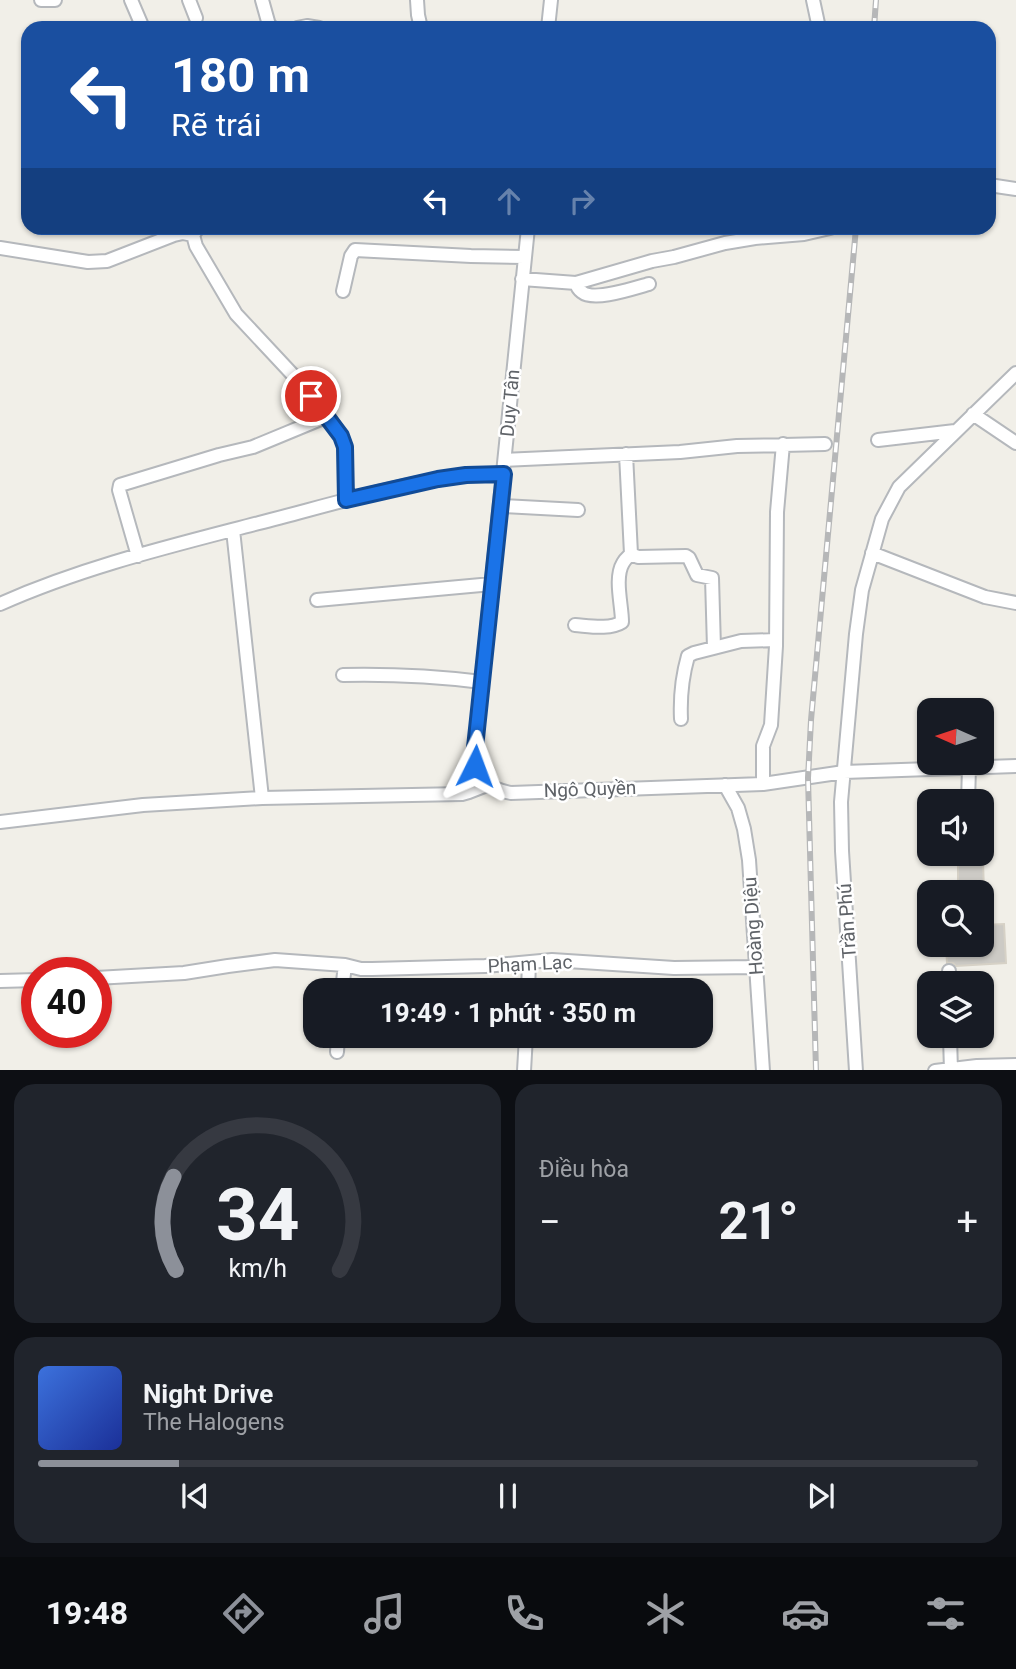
<!DOCTYPE html>
<html lang="vi">
<head>
<meta charset="utf-8">
<style>
	:root { --surface:#171b24; --page:#20242c; --text:#f1f3f6; --muted:#9ea1a6; --line:#363941; --accent:#8c9099 }
	body { margin:0; font-family:Roboto,sans-serif; background:var(--page); color:var(--text); height:100vh; display:flex; flex-direction:column; font-size:26px; white-space:nowrap }
	* { box-sizing:border-box; margin:0 }
	p { font-size:23px; color:var(--muted) }
	.icon { flex:none; width:38px; height:38px; fill:none; stroke:currentColor; stroke-width:2; stroke-linecap:round; stroke-linejoin:round }
	.map { position:relative; height:1070px; overflow:hidden }
	.drawer { display:flex; flex-direction:column; gap:14px; padding:14px; background:#0d0f14; flex:1 }
	.drawer>* { flex:none }
	.guide { position:absolute; left:21px; top:21px; width:975px; height:214px; border-radius:21px; box-shadow:0 2px 5px #0004; background:#1a4fa0; color:#fff; overflow:hidden }
	.needle { width:46px; rotate:273deg }
	.tools { position:absolute; left:917px; top:698px; display:grid; gap:14px }
	.tools a { display:grid; place-items:center; width:77px; height:77px; border-radius:14px; background:var(--surface); box-shadow:0 2px 5px #0004; font-size:35px }
	.speed { position:absolute; left:21px; top:957px; display:flex; gap:14px; font-size:35px; font-weight:700; text-align:center }
	.speed>* { display:grid; place-content:center; width:91px; height:91px; border-radius:50%; background:var(--surface); box-shadow:0 2px 5px #0004; line-height:1 }
	.speed .limit { border:10px solid #d22; background:#fff; color:#111 }
	.pin { position:absolute; display:grid; place-items:center; width:60px; height:60px; color:#fff; margin:-30px; border:4px solid #fff; border-radius:50%; box-shadow:0 2px 7px #0007 }
	.me { position:absolute; width:77px; margin:-38px; rotate:3deg; stroke-linejoin:round; filter:drop-shadow(0 0 5px #0008) }
	.turn { display:flex; align-items:center; gap:24px; height:147px; padding:0 35px; font-size:32px }
	.turn .icon { width:91px; height:91px; stroke-width:2.5 }
	.turn b { display:block; font-size:49px; line-height:60px }
	.lanes { display:flex; align-items:center; height:66px; padding:0 35px; background:#0003; justify-content:center; gap:35px; direction:ltr }
	.lanes .off { opacity:.35 }
	.big { font-size:52px; font-weight:700; line-height:1.1 }
	.drawer .card { flex:1; display:flex; flex-direction:column; justify-content:center; gap:10px; min-width:0; padding:0 24px; border-radius:21px; background:var(--page) }
	.drawer .dial { align-items:center; gap:0 }
	.dial svg { height:182px; overflow:visible; fill:none; stroke:var(--line); stroke-width:7; stroke-linecap:round; text-anchor:middle }
	.dial text { fill:var(--text); stroke:none }
	.song { display:flex; align-items:center; gap:21px }
	.cover { width:84px; height:84px; border-radius:10px; background:linear-gradient(135deg,hsl(220 70% 55%),hsl(230 70% 35%)) }
	.played { height:7px; border-radius:4px; background:linear-gradient(90deg,var(--accent) 15%,var(--line) 15%) }
	.keys { display:flex; justify-content:space-around; direction:ltr }
	.heat { display:flex; justify-content:space-between; align-items:center; font-size:38px; direction:ltr }
	.drawer .tiles { flex:1; display:grid; gap:14px; grid-template-columns:1fr 1fr }
	.card:last-child { grid-column:span 2 }
	.trip { position:absolute; left:303px; top:978px; width:410px; height:70px; border-radius:21px; background:var(--surface); box-shadow:0 2px 5px #0004; font-weight:700; line-height:70px; text-align:center }
	.dock { display:flex; height:112px; justify-content:space-around; align-items:center; background:#090b0e; color:var(--muted) }
	.dock .icon { width:49px; height:49px }
	.dock .on { color:var(--accent) }
	.dock b { font-size:32px; color:var(--text) }
	.map>svg:first-child { display:block }
</style>
</head>
<body>
<div class="map">
<svg width="1016" height="1071" viewBox="0 0 1016 1071">
	<rect width="100%" height="100%" fill="#f1efe8"/>
	<path fill="#cccac5" stroke="#d6d1c6" stroke-width="2" d="M958,861H983L984,892H958Z
		M1004,924L1006,963L956,966L953,963H947L946,945H982V925Z"/>
	<g fill="none" stroke-linecap="round" stroke-linejoin="round">
		<g stroke="#b5b8bc" stroke-width="16">
			<path id="minor" d="M41,0H55
				M131,0L143,28
				M189,0L196,18
				M262,0L269,25L273,28
				M417,0L418,15L421,28
				M813,0L819,28
				M297,28L307,26L319,28
				M548,28L551,0
				M989,185L1016,189
				M198,228L193,235L196,246L236,314L293,375L328,416L341,436L345,447L346,501
				M528,228L474,757C477,781 489,789 511,793L763,784L844,772L1016,766
				M0,248L88,262L107,261L174,235L183,233L193,235
				M522,279L576,283L652,261L674,257L725,243L755,238L804,234L830,228
				M576,283C577,287 578,289 582,292C594,302 634,288 649,284
				M343,291L351,256L355,250L471,256L525,257
				M973,414L1016,443
				M878,440L955,431
				M626,454L631,554L638,557L686,556L689,558L697,575L712,578L714,648
				M505,460L680,452L737,446L825,444
				M501,506L578,510
				M233,530L262,798
				M872,553L985,597L1016,603
				M138,556L119,490L120,485L219,455L253,447L328,416
				M317,600L492,584
				M0,604C83,567 171,546 259,523C326,506 393,485 461,476C475,474 490,474 504,474
				M575,625C589,626 610,630 622,622C622,605 614,578 623,563C625,559 628,557 631,554
				M343,675C391,674 434,676 482,682
				M681,719C680,697 682,677 688,656L694,653L741,641L776,640
				M763,784V746L771,725L776,646L777,512L783,444
				M725,785L738,808L744,829L749,860L763,1071
				M968,802L969,767
				M0,822L143,805L262,798L462,794L469,792L487,785
				M949,971V984
				M96,978L184,973L228,966L275,960L345,965L361,969H372L485,966L552,960L674,968L756,967
				M0,981L37,980
				M342,990L345,965
				M528,990L529,963
				M950,1036L951,1071
				M337,1052L338,1036
				M524,1071L526,1036
				M856,1071L842,851L841,802L856,634L862,590L882,519L899,487L1016,373
				M935,1071L977,1066L1016,1065"/>
		</g>
		<use href="#minor" stroke="#fff" stroke-width="12"/>
		<g stroke="#b6b7b8" stroke-width="6">
			<path id="rail" d="M874,28L876,0
				M816,1071L808,778L811,720L856,228"/>
		</g>
		<use href="#rail" stroke="#fff" stroke-width="3.5" stroke-dasharray="10" stroke-linecap="butt"/>
	</g>
	<g fill="none" stroke-linecap="round" stroke-linejoin="round">
		<g stroke="#114b97" stroke-width="18">
			<path id="route" d="M311,396L341,436L345,447L346,500L438,479L466,475L504,474L474,757L475,766"/>
		</g>
		<use href="#route" stroke="#1a73e8" stroke-width="12"/>
	</g>
	<g text-anchor="middle" dominant-baseline="central" stroke-width="5" stroke-linejoin="round" paint-order="stroke">
		<g font-size="19" fill="#5f6368" stroke="#fff">
			<text transform="translate(510 403) rotate(-85)">Duy Tân</text>
			<text transform="translate(590 789) rotate(-2)">Ngô Quyền</text>
			<text transform="translate(847 921) rotate(-94)">Trần Phú</text>
			<text transform="translate(753 926) rotate(-94)">Hoàng Diệu</text>
			<text transform="translate(530 964) rotate(-3)">Phạm Lạc</text>
		</g>
	</g>
</svg>
<div class="tools">
<a><svg class="needle" viewBox="-14 -14 28 28"><path d="M0-13l5 13h-10z" fill="#e53935"/><path d="M0 13l5-13h-10z" fill="#9ea1a6"/></svg></a>
<a><svg class="icon" aria-label="sound" viewBox="0 0 24 24"><path d="M4 9h4l5-4v14l-5-4H4zM17 9q2 3 0 6"/></svg></a>
<a><svg class="icon" aria-label="search" viewBox="0 0 24 24"><circle cx="10" cy="10" r="6"/><path d="M15 15l6 6"/></svg></a>
<a><svg class="icon" aria-label="layers" viewBox="0 0 24 24"><path d="M12 4l9 5-9 5-9-5zM3 14l9 5 9-5"/></svg></a>
</div>
<div class="speed"><div class="limit">40</div></div>
<div class="pin" style="left:311px;top:396px;background:#d93025"><svg class="icon" aria-label="arrive" viewBox="0 0 24 24"><path d="M6 21V4h12l-3 4 3 4H6"/></svg></div>
<svg class="me" style="left:475px;top:766px" viewBox="-20 -20 40 40"><path d="M0-17L14 15 0 8-14 15z" fill="#1a73e8" stroke="#fff" stroke-width="4"/></svg>
<div class="trip">19:49 · 1 phút · 350 m</div>
<div class="guide">
<div class="turn"><svg class="icon" aria-label="left" viewBox="0 0 24 24"><path d="M17 20v-9H6M10 6l-5 5 5 5"/></svg><div><b>180 m</b>Rẽ trái</div></div>
<div class="lanes"><svg class="icon" aria-label="left" viewBox="0 0 24 24"><path d="M17 20v-9H6M10 6l-5 5 5 5"/></svg><svg class="icon off" aria-label="ahead" viewBox="0 0 24 24"><path d="M12 20V5M6 11l6-6 6 6"/></svg><svg class="icon off" aria-label="right" viewBox="0 0 24 24"><path d="M7 20v-9h11M14 6l5 5-5 5"/></svg></div>
</div>
</div>
<section class="drawer">
<div class="tiles">
<div class="card dial"><svg viewBox="0 0 100 80">
<path d="M14 69A42 42 0 1 1 86 69"/>
<path d="M14 69A42 42 0 0 1 13 28" stroke="#8c9099"/>
<text x="50" y="56" font-size="32" font-weight="700">34</text>
<text x="50" y="72" font-size="11">km/h</text>
</svg></div>
<div class="card"><p>Điều hòa</p>
<div class="heat"><a>−</a><b class="big">21°</b><a>+</a></div>
</div>
<div class="card">
<div class="song"><i class="cover"></i><div><b>Night Drive</b><p>The Halogens</p></div></div>
<div class="played"></div>
<div class="keys"><svg class="icon" aria-label="previous" viewBox="0 0 24 24"><path d="M18 5L8 12l10 7zM5 5v14"/></svg><svg class="icon" aria-label="pause" viewBox="0 0 24 24"><path d="M8 5v14M16 5v14"/></svg><svg class="icon" aria-label="next" viewBox="0 0 24 24"><path d="M6 5l10 7-10 7zM19 5v14"/></svg></div>
</div>
</div>
</section>
<nav class="dock">
<b>19:48</b>
<svg class="icon on" aria-label="directions" viewBox="0 0 24 24"><path d="M12 3l9 9-9 9-9-9zM9 14v-3h6M13 9l2 2-2 2"/></svg>
<svg class="icon" aria-label="music" viewBox="0 0 24 24"><path d="M9 18V5l10-2v13"/><circle cx="6" cy="18" r="3"/><circle cx="16" cy="16" r="3"/></svg>
<svg class="icon" aria-label="phone" viewBox="0 0 24 24"><path d="M5 4h4l2 5-3 2q2 4 5 5l2-3 5 2v4C11 20 4 13 5 4z"/></svg>
<svg class="icon" aria-label="climate" viewBox="0 0 24 24"><path d="M12 3v18M4 7l16 10M4 17L20 7"/></svg>
<svg class="icon" aria-label="car" viewBox="0 0 24 24"><path d="M5 17H2v-5l4-1 3-4h7l3 4 3 1v5h-3M9 17h6M6 11h13"/><circle cx="7" cy="17" r="2"/><circle cx="17" cy="17" r="2"/></svg>
<svg class="icon" aria-label="filters" viewBox="0 0 24 24"><path d="M4 7h16M4 17h16"/><circle cx="9" cy="7" r="2"/><circle cx="15" cy="17" r="2"/></svg>
</nav>
</body>
</html>
